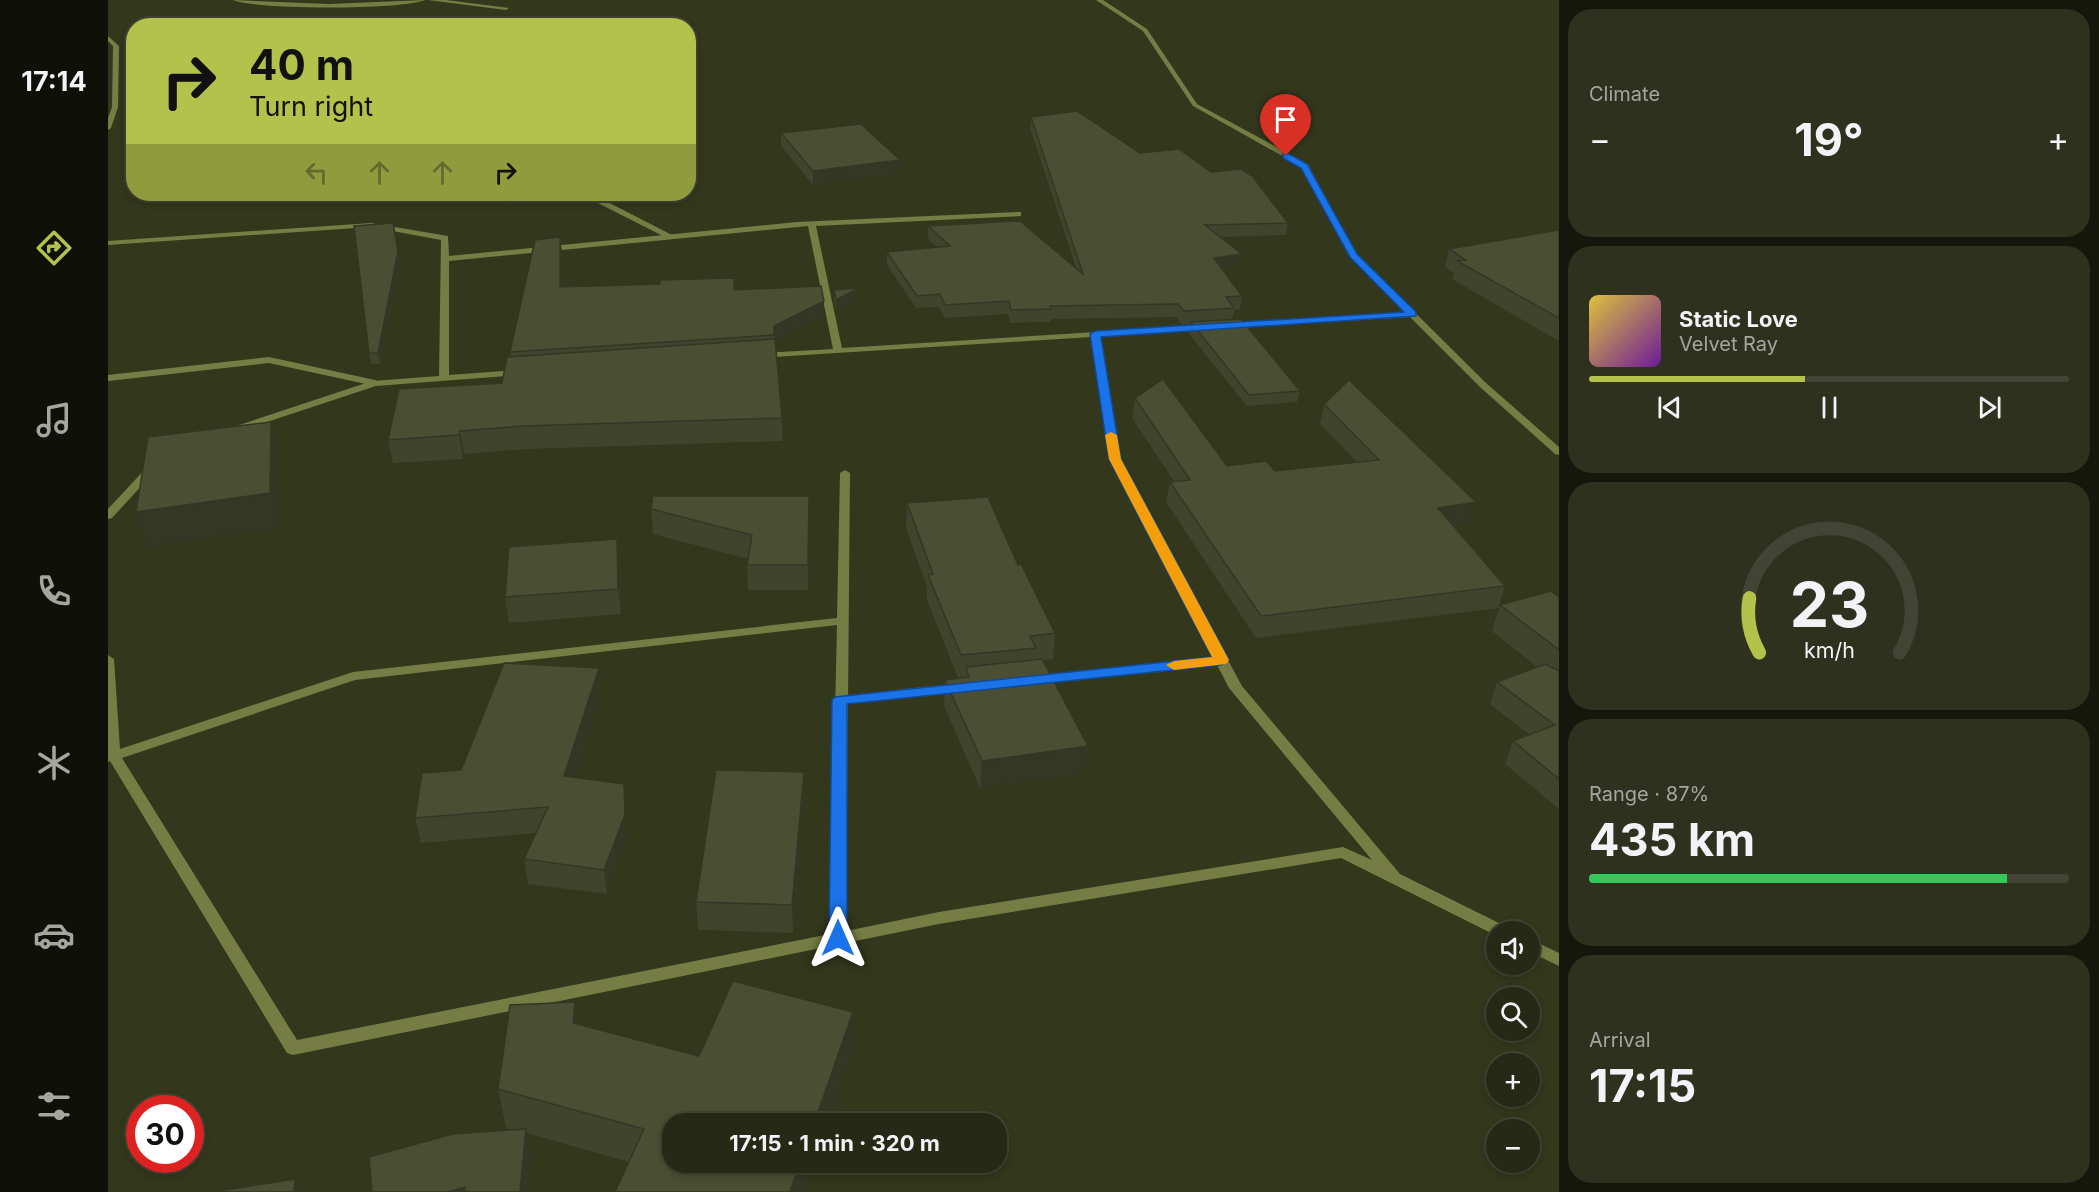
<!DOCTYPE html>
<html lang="en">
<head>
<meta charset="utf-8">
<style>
	:root { --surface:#262915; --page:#2e311e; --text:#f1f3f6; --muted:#a4a6a0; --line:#424534; --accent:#b3c24b }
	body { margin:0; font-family:Inter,sans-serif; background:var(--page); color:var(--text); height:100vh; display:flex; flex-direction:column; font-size:22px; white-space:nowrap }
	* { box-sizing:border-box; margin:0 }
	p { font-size:20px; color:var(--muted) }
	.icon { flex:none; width:33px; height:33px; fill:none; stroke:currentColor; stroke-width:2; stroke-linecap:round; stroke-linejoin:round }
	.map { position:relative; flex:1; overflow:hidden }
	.sheet { display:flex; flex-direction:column; gap:9px; padding:9px; background:#15170c; width:540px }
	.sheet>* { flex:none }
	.banner { position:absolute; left:18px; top:18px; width:570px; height:183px; border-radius:24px; box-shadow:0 3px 9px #0003,0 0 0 2px var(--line); background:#b3c24b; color:#111; overflow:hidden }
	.buttons { position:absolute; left:1378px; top:921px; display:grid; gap:12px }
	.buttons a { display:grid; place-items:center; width:54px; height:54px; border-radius:50%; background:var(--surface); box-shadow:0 3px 9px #0003,0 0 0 2px var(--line); font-size:30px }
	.speed { position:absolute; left:18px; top:1095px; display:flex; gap:12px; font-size:30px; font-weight:700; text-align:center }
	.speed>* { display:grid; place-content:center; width:78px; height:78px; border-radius:50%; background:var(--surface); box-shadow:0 3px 9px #0003,0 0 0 2px var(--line); line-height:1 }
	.speed .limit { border:9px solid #d22; background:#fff; color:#111 }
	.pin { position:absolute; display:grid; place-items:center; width:51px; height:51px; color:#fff; margin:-62px -26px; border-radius:50% 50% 50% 0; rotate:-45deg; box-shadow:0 0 6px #0007 }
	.pin .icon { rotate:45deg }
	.me { position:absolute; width:66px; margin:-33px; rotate:0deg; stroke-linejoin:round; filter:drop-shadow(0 0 4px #0008) }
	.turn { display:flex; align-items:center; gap:21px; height:126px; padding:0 24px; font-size:27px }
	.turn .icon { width:78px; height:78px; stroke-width:2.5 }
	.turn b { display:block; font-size:42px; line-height:51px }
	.lanes { display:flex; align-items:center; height:57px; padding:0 24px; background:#0003; justify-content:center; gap:30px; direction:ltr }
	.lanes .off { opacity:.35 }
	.big { font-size:45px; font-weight:700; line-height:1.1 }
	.sheet .tile { flex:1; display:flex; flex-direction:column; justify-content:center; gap:9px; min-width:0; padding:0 21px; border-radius:24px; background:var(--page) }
	.sheet .dial { align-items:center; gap:0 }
	.dial svg { height:156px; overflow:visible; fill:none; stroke:var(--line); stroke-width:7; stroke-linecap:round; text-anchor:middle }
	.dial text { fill:var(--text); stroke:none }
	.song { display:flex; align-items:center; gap:18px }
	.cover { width:72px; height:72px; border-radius:9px; background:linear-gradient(135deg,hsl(50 70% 55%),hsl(280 70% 35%)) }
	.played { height:6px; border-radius:3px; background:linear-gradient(90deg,var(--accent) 45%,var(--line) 45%) }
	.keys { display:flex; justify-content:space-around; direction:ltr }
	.heat { display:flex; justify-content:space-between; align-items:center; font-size:33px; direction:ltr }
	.charge { height:9px; border-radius:4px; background:linear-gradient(90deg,#34c759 87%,var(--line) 0) }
	.trip { position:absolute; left:554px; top:1113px; width:345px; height:60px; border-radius:24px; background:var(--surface); box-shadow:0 3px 9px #0003,0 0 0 2px var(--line); font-weight:700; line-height:60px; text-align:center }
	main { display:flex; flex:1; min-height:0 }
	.dock { display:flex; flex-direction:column; width:108px; justify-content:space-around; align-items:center; background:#0f1008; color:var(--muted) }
	.dock .icon { width:42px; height:42px }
	.dock .selected { color:var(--accent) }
	.dock b { font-size:27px; color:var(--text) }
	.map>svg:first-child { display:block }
</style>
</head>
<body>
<main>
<nav class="dock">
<b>17:14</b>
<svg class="icon selected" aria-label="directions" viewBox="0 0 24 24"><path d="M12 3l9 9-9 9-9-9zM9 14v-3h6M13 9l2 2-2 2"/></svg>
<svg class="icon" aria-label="music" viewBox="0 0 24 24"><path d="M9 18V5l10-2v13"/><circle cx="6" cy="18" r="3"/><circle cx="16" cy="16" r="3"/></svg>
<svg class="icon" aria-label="phone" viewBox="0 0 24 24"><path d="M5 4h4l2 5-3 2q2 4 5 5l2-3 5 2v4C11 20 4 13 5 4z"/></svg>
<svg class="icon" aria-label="climate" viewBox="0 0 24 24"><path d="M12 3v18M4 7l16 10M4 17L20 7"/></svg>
<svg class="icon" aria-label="car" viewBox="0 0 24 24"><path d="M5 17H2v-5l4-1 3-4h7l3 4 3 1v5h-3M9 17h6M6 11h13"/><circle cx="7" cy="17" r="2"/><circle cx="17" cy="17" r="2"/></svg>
<svg class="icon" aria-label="filters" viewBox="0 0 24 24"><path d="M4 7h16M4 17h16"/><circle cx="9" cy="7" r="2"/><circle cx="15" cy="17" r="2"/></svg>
</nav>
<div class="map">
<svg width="1451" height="1192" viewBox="0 0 1451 1192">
	<rect width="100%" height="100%" fill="#33371c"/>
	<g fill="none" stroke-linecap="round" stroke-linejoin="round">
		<path fill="#757d44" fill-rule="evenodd" d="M476,194H484L566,236L559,238L476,196Z
			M161,357L267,380L272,383L267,386L161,363L0,381V375Z
			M1113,657L1117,658L1119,661L1117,664L930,683L924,679L930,675Z
			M853,683L858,684L859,687L858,690L732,704L725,700L732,696Z"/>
		<path fill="#757d44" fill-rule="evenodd" d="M125,0L221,4L317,0C294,10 148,10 125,0Z
			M320,0H338L401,8L398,10Z
			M988,0H995L1039,29L1089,104L1200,164L1248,254L1378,383L1451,447V455L1447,454L1372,387L1302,317L1118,328V324L1121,323L1297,312L1242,257L1194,167L1085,106L1035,31Z
			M0,36L11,46L10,107L3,128L0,130V118L4,107L5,46L0,41Z
			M910,212H913V216L708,226L734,348L1101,325L1103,327L1098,330L992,337L1012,459L1134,686L1292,874L1401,928L1403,932H1389V936L1233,858L831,924L185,1055L179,1053L2,761L0,762V655L6,659L12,749L245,672L729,618L732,473L737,470L742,473L738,931L831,912L1235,847L1264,860L1121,688L1002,459L983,337L651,358L649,356L654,353L725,349L700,226L341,261V375L409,370L412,371V375L268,386L129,432L125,431V427L264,381L331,376L333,240L263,227L0,245V241L263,223L340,236L341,256L689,222ZM729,625L722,934L189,1040L14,758L247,680Z
			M44,465L48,466L49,468L48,470L4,518L0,519V509L40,466Z
			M1422,939L1451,953V966L1422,952Z"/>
	</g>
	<path fill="#40442c" d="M923,117L1032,153L1103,172L1180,223L1178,235L1112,237L1131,267L1114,269L1134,296L1132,309L1126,310L1124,320L1192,391L1189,402L1139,406L1081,334L1082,324H1074L1068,317L943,319L942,322L902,323L900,314L837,318L831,307L808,308L779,265V252L829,247L820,239V226L968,267L922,128Z
		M673,133L792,173L705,185L673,146Z
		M395,194H450L451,199L402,206Z
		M1451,230V341L1344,279L1346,273L1337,267L1341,249Z
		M454,252V287L552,284L626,278L627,290L716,301V317L667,342L674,418V441L417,449L356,454L355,459L285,463L280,440L394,383L403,357L402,352Z
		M292,262L272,364H263L261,353Z
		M726,290L751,299L728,311L726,301Z
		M1027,398L1119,466L1167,471L1249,462L1212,424L1216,404L1368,502L1362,523L1345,525L1397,586L1390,608L1148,638L1058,502L1062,482L1066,481L1024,418Z
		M701,496L700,590H640L639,565L640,559L545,534L543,509Z
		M799,503L910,565L947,633L945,659L935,660L980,746L976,773L872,788L836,706L837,680L850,678L819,600V587L798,528Z
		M509,539L512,564L513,614L401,623L397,597Z
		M1451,597V809L1397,764L1405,741L1422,735L1382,704L1389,682L1429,667L1384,631L1392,605Z
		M494,691L467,778L516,784L518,808L519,840L499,894L420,884L416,859L428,833L313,843L307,818L353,770Z
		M696,799L685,933L590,930L588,902Z
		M467,1002L470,1025L591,1056L745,1050L720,1124H564L521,1162L419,1133L424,1155L406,1130L398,1128L390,1089Z"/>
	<path fill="#343724" d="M792,160V173L705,185V171Z
		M420,194H450L451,199L402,206L401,196Z
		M285,223L292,262L272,364L270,353Z
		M452,237L454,252V303L452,287Z
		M1134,254L1131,267L1104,270L1106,258Z
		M751,288V299L728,311V300Z
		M716,301V317L667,342L666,326Z
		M163,422L172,455L171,528L39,547L28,512Z
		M352,431L356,454L355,459L351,435Z
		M1368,502L1362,523L1324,529L1330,508Z
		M509,539L512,564L513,614L510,589Z
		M491,668L494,691L460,801L456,776Z
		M980,746L976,773L872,788L874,761Z
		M696,772V799L685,933L684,905Z
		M516,784L518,808L519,840L499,894L496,870Z
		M467,1002L473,1041L465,1023Z
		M745,1012V1050L720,1124H706Z
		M418,1129L424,1155L420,1192H412Z
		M692,1162H706L696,1192H682Z
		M187,1179L192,1192H186Z
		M357,1187L358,1192H339Z"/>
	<path fill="#4a4f33" stroke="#343724" stroke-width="1.5" d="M969,111L1032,153L1071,149L1103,172L1133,169L1145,177L1180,223L1097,225L1134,254L1106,258L1134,296L1118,297L1126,308L1076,311L1070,304L942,306L943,309L903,310L901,301L837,305L832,294L809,296L779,252L842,246L820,226L912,221L975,274L923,117Z
		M753,124L792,160L705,171L673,133Z
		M400,194H420L401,196Z
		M285,223L290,251L270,353H261L246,226Z
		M1451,230V318L1349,261L1358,260L1341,249Z
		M452,237V287L552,284V280L626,278V290L713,286L716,301L666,326V335L402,352L427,240Z
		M751,288L728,300L726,290Z
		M1133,319L1192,391L1141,395L1083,322Z
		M667,339L674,418L414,426L352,431L351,435L280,440L291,389L394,383L399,357Z
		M1055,379L1119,466L1158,461L1167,471L1271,460L1216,404L1241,380L1368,502L1330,508L1397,586L1153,616L1062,482L1082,480L1027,398Z
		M163,422L162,493L28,512L40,437Z
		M545,496H701L700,565H639L644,535L543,509Z
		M880,497L910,565L913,564L947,633L922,636L928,648L853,655L820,575L825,574L799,503Z
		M509,539L510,589L397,597L401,547Z
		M1443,591L1451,597V650L1392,605Z
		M934,659L980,746L874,761L837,680L861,677L858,667Z
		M396,663L491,668L456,776L516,784L517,815L496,870L416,859L440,807L307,818L314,773L353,770Z
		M1437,664L1451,671V779L1405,741L1447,725L1389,682Z
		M608,770L696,772L684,905L588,902Z
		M625,981L745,1012L706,1124H564V1162H692L682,1192H507L536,1129L390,1089L402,1005L467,1002L465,1023L591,1056Z
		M418,1129L412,1192H356L357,1187L339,1192H264L261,1157L345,1134Z
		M187,1179L186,1192H105Z"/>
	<path fill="#1a73e8" stroke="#114b97" stroke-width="1.5" d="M1175,154H1181L1199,164L1249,254L1308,312V316L993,337L1013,459L1121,660L1113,665L739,704V938L736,943L730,945L724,943L721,938L724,700L727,697L1104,657L1001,459L982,334L987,331L1296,312L1242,257L1193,168L1175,158Z"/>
	<path fill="#f59e0b" d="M1003,432L1009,435L1013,459L1121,660L1118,664L1066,670L1058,665L1066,661L1104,657L1001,459L997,435Z"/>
</svg>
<div class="buttons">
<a><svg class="icon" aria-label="sound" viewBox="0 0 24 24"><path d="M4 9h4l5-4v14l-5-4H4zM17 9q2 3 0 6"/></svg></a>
<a><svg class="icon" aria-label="search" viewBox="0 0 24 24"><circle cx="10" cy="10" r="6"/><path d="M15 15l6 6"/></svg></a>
<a>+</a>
<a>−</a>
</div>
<div class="speed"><div class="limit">30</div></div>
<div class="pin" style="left:1178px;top:156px;background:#d93025"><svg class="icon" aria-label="arrive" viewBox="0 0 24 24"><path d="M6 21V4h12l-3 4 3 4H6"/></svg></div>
<svg class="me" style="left:730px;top:938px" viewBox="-20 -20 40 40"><path d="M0-17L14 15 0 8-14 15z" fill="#1a73e8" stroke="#fff" stroke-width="4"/></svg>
<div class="trip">17:15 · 1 min · 320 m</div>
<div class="banner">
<div class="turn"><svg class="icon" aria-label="right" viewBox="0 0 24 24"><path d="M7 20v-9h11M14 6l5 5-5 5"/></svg><div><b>40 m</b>Turn right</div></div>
<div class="lanes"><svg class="icon off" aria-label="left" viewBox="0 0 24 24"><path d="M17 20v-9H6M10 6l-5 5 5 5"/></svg><svg class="icon off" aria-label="ahead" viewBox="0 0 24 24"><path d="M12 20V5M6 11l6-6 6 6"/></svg><svg class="icon off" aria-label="ahead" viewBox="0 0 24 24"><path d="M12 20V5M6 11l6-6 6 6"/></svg><svg class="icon" aria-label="right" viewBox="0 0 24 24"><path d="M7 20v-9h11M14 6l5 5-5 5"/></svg></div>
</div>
</div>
<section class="sheet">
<div class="tile"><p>Climate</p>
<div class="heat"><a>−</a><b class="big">19°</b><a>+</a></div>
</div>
<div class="tile">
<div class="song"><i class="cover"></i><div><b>Static Love</b><p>Velvet Ray</p></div></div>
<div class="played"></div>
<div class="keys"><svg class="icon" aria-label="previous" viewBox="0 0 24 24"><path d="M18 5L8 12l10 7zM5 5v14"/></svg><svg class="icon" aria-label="pause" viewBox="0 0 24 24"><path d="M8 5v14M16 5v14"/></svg><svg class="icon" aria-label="next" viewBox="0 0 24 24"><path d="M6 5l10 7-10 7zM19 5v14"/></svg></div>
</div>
<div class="tile dial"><svg viewBox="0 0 100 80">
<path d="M14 69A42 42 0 1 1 86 69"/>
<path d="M14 69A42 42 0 0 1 9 41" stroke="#b3c24b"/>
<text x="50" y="56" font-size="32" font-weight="700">23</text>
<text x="50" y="72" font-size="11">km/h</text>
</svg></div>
<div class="tile"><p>Range · 87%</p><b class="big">435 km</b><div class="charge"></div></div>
<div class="tile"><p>Arrival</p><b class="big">17:15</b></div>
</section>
</main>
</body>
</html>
